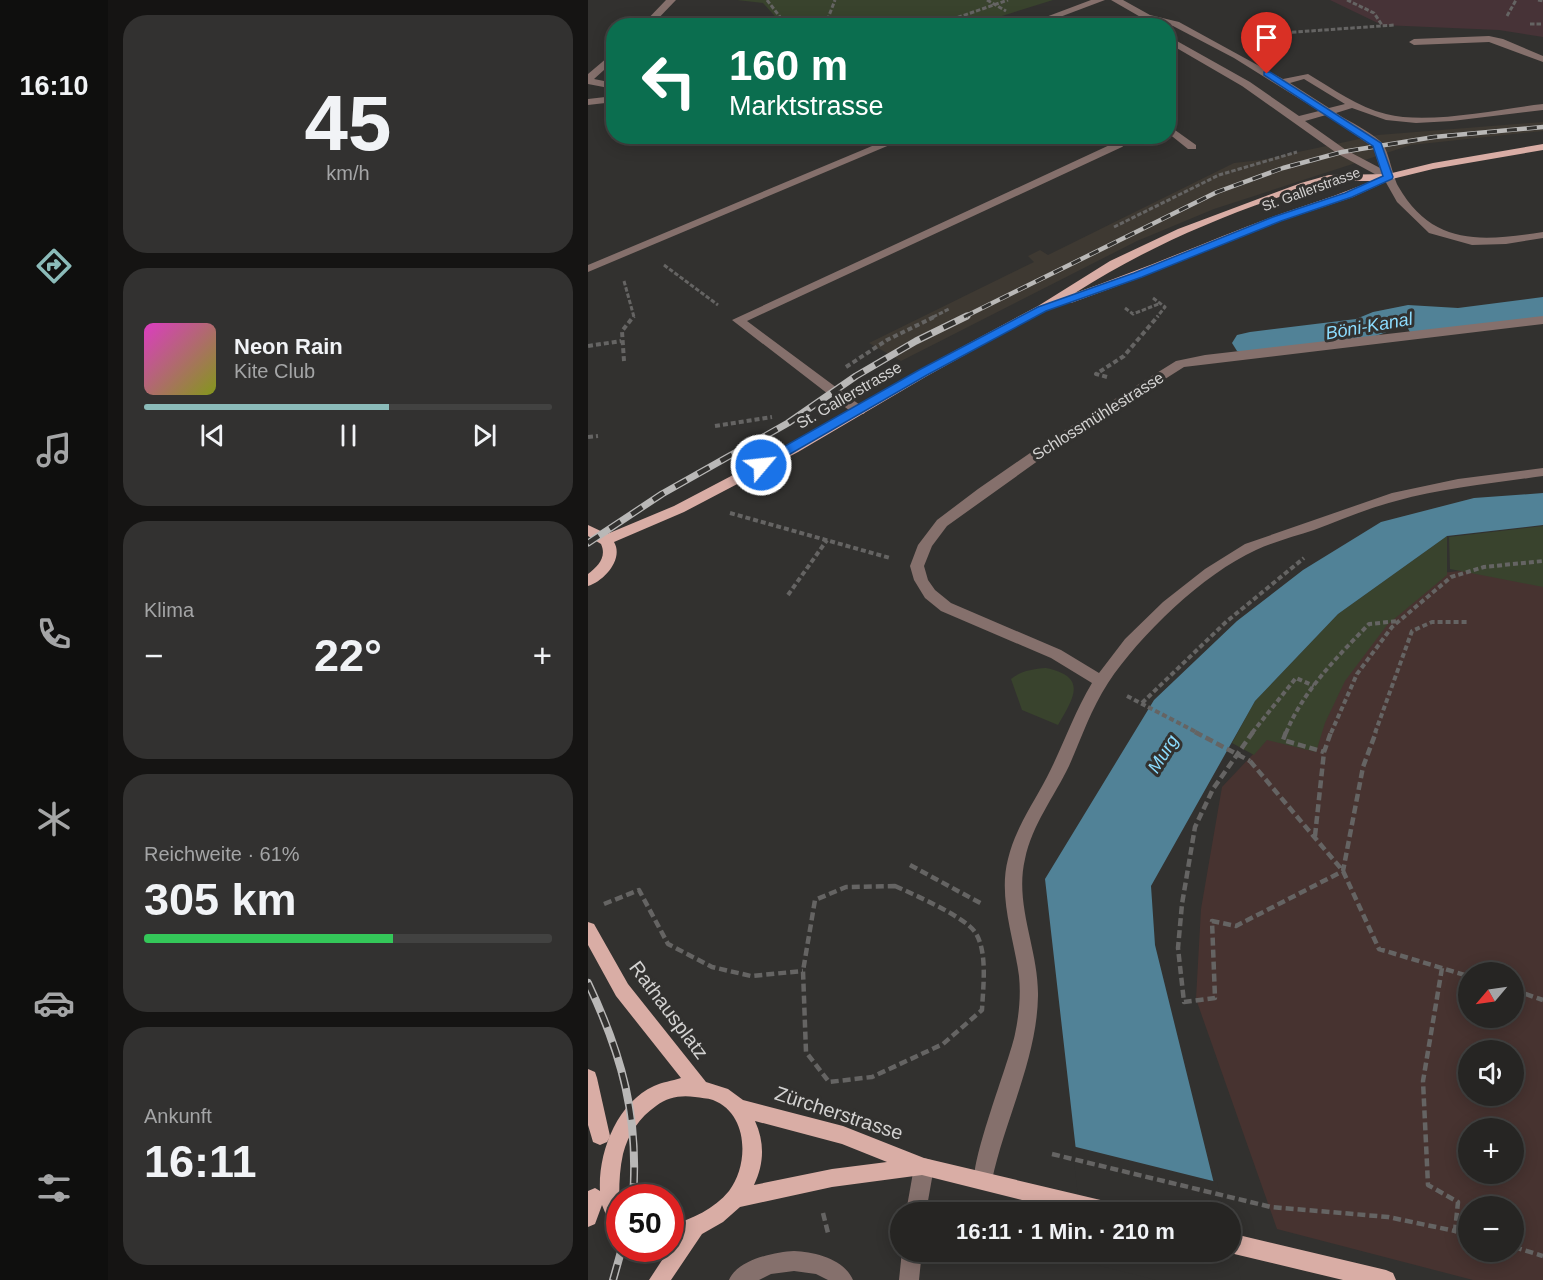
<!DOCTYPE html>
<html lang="de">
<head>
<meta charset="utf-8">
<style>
	:root { --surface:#262523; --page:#323130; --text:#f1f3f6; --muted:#a4a5a6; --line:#424241; --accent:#8bbbb9 }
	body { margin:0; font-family:Helvetica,sans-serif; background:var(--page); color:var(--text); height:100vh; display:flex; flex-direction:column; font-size:22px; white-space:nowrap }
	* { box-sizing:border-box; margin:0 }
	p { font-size:20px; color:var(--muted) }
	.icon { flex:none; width:33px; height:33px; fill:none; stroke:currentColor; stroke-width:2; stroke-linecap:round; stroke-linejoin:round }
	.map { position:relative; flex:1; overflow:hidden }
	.drawer { display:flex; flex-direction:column; gap:15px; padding:15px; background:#151413; width:480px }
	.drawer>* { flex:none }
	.hud { position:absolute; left:18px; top:18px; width:570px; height:126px; border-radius:24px; box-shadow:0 3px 15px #0003,0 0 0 2px var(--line); background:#0b6e4f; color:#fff; overflow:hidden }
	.needle { width:39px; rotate:241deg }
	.tools { position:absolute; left:870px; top:962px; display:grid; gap:12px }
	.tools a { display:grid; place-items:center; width:66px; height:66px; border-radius:50%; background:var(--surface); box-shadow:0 3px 15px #0003,0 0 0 2px var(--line); font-size:30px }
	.speed { position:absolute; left:18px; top:1184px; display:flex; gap:12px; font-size:30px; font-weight:700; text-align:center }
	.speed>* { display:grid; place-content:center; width:78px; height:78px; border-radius:50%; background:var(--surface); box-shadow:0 3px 15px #0003,0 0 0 2px var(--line); line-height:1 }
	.speed .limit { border:9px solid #d22; background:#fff; color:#111 }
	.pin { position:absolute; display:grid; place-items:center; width:51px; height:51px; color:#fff; margin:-62px -26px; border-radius:50% 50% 50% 0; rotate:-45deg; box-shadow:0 0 6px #0007 }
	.pin .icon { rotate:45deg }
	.me { position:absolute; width:66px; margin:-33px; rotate:62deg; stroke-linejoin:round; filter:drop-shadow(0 0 4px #0008) }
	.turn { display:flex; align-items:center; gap:21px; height:126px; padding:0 24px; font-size:27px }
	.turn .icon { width:78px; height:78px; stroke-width:2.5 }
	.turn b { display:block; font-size:42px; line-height:51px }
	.big { font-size:45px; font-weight:800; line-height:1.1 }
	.drawer .tile { flex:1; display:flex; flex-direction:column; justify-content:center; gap:9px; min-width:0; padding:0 21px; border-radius:24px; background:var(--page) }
	.drawer .dial { align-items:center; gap:0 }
	.dial b { font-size:78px; line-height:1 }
	.song { display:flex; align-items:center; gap:18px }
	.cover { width:72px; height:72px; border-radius:9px; background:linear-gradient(135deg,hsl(310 70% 55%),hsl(70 70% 35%)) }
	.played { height:6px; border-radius:3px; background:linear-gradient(90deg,var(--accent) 60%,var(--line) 60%) }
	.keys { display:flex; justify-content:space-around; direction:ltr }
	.heat { display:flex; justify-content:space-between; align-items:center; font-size:33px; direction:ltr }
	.charge { height:9px; border-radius:4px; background:linear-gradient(90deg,#34c759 61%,var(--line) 0) }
	.trip { position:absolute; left:302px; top:1202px; width:351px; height:60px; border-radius:30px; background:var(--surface); box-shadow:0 3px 15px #0003,0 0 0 2px var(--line); font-weight:800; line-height:60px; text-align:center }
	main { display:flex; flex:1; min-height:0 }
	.dock { display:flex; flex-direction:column; width:108px; justify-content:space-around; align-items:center; background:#0f0f0e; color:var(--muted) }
	.dock .icon { width:42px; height:42px }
	.dock .active { color:var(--accent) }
	.dock b { font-size:27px; color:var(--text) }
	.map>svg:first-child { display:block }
</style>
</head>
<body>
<main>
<nav class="dock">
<b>16:10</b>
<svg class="icon active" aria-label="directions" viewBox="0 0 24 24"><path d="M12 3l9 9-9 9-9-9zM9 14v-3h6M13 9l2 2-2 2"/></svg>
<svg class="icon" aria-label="music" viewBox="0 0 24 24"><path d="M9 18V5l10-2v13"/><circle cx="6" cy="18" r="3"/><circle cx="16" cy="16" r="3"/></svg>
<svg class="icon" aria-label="phone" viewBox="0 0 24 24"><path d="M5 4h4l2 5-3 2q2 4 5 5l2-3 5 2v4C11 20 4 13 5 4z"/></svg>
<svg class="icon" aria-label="climate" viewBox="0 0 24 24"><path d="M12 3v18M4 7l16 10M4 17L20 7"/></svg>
<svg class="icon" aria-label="car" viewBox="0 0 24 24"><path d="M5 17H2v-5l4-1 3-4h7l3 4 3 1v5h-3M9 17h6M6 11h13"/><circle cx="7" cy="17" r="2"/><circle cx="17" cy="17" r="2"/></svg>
<svg class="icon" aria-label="filters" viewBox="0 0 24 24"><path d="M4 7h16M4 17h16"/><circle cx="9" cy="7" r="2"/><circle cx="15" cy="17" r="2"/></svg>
</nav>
<section class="drawer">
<div class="tile dial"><b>45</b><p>km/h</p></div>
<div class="tile">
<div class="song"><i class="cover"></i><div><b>Neon Rain</b><p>Kite Club</p></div></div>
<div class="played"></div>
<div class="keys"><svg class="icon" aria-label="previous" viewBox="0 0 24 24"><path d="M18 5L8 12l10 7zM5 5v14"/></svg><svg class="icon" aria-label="pause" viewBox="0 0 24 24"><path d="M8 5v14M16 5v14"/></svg><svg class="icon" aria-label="next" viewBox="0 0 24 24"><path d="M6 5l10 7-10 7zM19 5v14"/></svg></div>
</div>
<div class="tile"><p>Klima</p>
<div class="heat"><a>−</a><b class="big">22°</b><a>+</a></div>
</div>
<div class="tile"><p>Reichweite · 61%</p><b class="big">305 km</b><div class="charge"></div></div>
<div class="tile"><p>Ankunft</p><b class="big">16:11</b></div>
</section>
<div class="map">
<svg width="955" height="1280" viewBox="0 0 955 1280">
	<rect width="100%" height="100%" fill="#32312f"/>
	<path fill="#473330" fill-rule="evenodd" d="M955,562V1280H885L689,1229L608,999L613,909L634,787L702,715L853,573ZM880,972H926V1017H880ZM880,1050H926V1095H880ZM880,1128H926V1173H880ZM880,1206H926V1251H880Z"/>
	<path fill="#3e3932" d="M955,122V131L823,145L626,209L549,241L313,361L281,343L446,262L440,256L452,250L460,255L646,163L673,160L790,135Z"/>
	<path fill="#473337" d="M742,0H955V37L911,30L794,25Z"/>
	<path fill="#39432d" d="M149,0H465L385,25L196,26L175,3Z
		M955,526V587L862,569L861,537Z
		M859,536V575L799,625L757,681L737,723L728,752L679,740L666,755L644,743L667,701L750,614Z
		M458,668C500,677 486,697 470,725L434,710L423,679C433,671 444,669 458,668Z"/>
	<path fill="#518297" d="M955,493V525L859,536L750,614L667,701L563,886L567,945L633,1212H495L457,879L566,700L649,621L715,570L793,522L886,498Z"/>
	<path fill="#32312f" d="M484,1146L629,1182L636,1212H492Z
		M645,1245L653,1280H568L497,1262L496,1251H642Z"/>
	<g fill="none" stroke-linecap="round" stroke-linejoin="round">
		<path fill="#518297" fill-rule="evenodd" d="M955,297V319L835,335L822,332L819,327L809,328L777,340L662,354L649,351L644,343L649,335L662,332L768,319L785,312L820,305L870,308Z"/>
		<path stroke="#656463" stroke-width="3" stroke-dasharray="4.5 2" stroke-linecap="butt" d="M179,0L199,26
			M399,0L418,11
			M759,0L786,13L794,25
			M950,0L955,1
			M919,16L928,0
			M942,24H955
			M237,26L247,0
			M345,26L420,0
			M398,26L414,20
			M665,35L807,25
			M526,227L631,175L709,152
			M76,265L130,305
			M36,281L46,317
			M565,298L577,307L569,317
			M537,308L545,314L573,303
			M345,317L361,309"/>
		<path stroke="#656463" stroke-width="4" stroke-dasharray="5 3" stroke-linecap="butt" d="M0,346L33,341
			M36,361L34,331L46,316
			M258,367L299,340L348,316
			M519,377L508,374L536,356L570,316
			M127,426L184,417
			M0,437L10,436
			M142,513L302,558
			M200,595L239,540
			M539,696L560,707
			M554,703L638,622L716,558
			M664,733L708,678L726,686
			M698,733C715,691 749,657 781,624L811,621
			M743,733L769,674L804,627L863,577L896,567L955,561
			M787,733L824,631L844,622H879"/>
		<path stroke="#656463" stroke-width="4.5" stroke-dasharray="8 4" stroke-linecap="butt" d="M665,732L625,789L607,827L594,904L590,948L596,1002L627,998L624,921L648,926L755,871L775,767L788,732
			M698,732L695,740L736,752
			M662,761L755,871L791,949L880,976
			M727,836L736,752L743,732
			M322,865L394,904
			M307,886C325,894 377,917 387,932C400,951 395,988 394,1010L355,1044L284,1077L241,1082L218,1052L215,971L227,900L258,887Z
			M16,904L51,890L80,944L124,967L163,976L215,971
			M854,968L835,1081L840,1185L870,1202L867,1231L880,1235
			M926,990L955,1000
			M464,1154L683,1207L800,1217L867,1231
			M235,1213L240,1233
			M926,1247L955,1256"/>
		<path fill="#85706c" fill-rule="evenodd" d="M78,0H88L63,26H53Z
			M503,0H517L448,26H434Z
			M523,0H535L562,15L591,22L695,79L720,74C745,89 770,107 798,114C841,125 910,109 955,104V110L864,121L828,123L798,120L764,108L748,113C760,121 785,133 794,143C801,152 804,174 810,186C845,247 894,241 955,232V238L918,244L884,245L841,233L809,202L796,179L750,154L654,86L580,43V36L662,82L711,116L731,111L646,58L585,26L556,19ZM716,79L757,104L741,108L702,83ZM738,115L785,147L792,168L758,150L717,121Z
			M901,36L915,39L955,56V62L901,42L826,45L821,42L826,39Z
			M26,52V61L6,79L26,83V89L0,84V74Z
			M26,96V102L0,105V99Z
			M580,125L608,145V149H600L580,133Z
			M308,136H323L0,272V265Z
			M535,136H548L534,147L159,321L276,408L277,411L276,414H266L144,320L526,143Z
			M955,316V324L596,367L468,448L359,526L344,546L336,566L340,580L347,590L363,603L473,650L511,673L537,639L575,602L617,569L657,544L804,493L870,479L955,468V476C906,483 856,488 808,501C780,508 753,520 726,530C707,536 686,542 668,550C615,574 552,635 520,683C503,709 493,739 481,766C466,797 444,825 437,859C426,905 451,950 450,996C449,1059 417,1119 404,1180L401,1187L394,1189L387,1187C379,1168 421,1063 427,1034C431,1015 433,995 431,976C426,938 410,897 420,859C427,829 445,804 459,777C475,746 486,713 504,683L463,658L353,611L337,598L326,580L322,566L330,545L349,520L390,489L458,442L588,361L617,355Z
			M336,1158L343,1160L346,1167L338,1212H318L326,1167L329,1160Z
			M206,1251C227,1252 256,1259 265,1280H240L228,1274L206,1271L183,1274L171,1280H141C149,1260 186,1252 206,1251Z
			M314,1251H334L331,1280H311Z"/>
		<path fill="#d9ada5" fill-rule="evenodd" d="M955,144V150L845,169L804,179L765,197L693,221L554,277L483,303L474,301L339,376L210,452L96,512L26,542C36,559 16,581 0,586V574C10,566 19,557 13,544L0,536V525L19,534L86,506L200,446L331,370L450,306L522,261L590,229L713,183L741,175L800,174L845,163ZM742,181H784C751,195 718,205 684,217C618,242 553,270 487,293C565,243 653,207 742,181Z
			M0,922L6,924L40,984L118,1082L140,1089L155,1100L255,1126L336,1158L521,1202L528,1205L531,1212H482L334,1175L244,1187L152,1207L135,1222L114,1234L83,1280H61L82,1248V1225C105,1219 126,1209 141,1191C161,1165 161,1114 125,1100C119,1098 113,1098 107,1097C93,1095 80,1097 68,1106C52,1117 40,1134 35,1154C29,1181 32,1207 32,1235L25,1232L14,1205L7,1224L0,1227V1191L7,1188L12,1191C10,1152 29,1103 66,1086C74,1082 84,1081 93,1078L28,996L0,945ZM167,1121L254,1144L299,1162L244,1169L166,1185C176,1164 177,1143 167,1121Z
			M0,1069L7,1072L9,1078L22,1136L19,1142L12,1145L5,1142L0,1125Z
			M642,1233L798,1270L805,1273L808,1280H755L642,1253L637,1251H642Z"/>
		<g stroke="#b9b8b7" stroke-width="4.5">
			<path id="rail-far2" d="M376,317L629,192L695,168L754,152L846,137L955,127"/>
		</g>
		<g stroke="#b9b8b7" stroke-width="7">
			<path id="rail-far1" d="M0,543L74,494L200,423L268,376L328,341L379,316"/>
		</g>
		<g stroke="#b9b8b7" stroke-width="8">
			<path id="rail" d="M0,983C34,1055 51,1117 45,1197
				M25,1280L34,1248"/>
		</g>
		<use href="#rail-far2" stroke="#32312f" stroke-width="3" stroke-dasharray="10" stroke-linecap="butt"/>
		<use href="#rail-far1" stroke="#32312f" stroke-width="4.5" stroke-dasharray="13" stroke-linecap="butt"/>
		<use href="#rail" stroke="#32312f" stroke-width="5" stroke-dasharray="16" stroke-linecap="butt"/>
		<path stroke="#656463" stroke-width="4" stroke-dasharray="5 3" stroke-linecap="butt" d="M560,707L610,733"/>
		<path stroke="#656463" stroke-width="4.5" stroke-dasharray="8 4" stroke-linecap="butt" d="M607,732L662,761"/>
	</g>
	<path fill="#1a73e8" stroke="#114b97" stroke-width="1.5" d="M676,72H682L793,143L805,177L804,179L764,197L693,221L554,277L458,311L339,375L178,468H169V462L331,370L450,307L546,273L685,217L757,193L795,176L785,146L676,75Z"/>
	<g text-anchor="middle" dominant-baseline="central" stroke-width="6" stroke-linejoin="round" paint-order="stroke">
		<g font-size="14" fill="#d3d2d1" stroke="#32312f">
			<text transform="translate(723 189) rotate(-20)">St. Gallerstrasse</text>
		</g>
		<g font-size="16" fill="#d3d2d1" stroke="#32312f">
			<text transform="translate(261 395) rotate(-30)">St. Gallerstrasse</text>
			<text transform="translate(510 416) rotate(-32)">Schlossmühlestrasse</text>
		</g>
		<g font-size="18" font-style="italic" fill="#8cdcfe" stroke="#32312f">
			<text transform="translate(781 326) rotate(-10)">Böni-Kanal</text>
			<text transform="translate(575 754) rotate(-58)">Murg</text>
		</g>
		<g font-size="20" fill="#d3d2d1" stroke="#32312f">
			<text transform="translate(81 1010) rotate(53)">Rathausplatz</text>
			<text transform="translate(251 1113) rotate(18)">Zürcherstrasse</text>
		</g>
	</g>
</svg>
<div class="tools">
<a><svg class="needle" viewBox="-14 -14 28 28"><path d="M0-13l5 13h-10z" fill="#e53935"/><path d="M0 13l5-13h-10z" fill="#a4a5a6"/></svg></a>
<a><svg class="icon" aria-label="sound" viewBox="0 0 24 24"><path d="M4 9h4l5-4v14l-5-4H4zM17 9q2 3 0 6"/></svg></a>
<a>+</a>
<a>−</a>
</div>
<div class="speed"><div class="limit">50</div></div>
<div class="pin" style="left:679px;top:74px;background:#d93025"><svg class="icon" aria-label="arrive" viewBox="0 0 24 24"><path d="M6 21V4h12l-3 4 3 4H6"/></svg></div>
<svg class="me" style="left:173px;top:465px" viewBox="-20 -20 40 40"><circle r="17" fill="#1a73e8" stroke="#fff" stroke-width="3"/><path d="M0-11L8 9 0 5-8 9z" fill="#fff"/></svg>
<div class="trip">16:11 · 1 Min. · 210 m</div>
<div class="hud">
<div class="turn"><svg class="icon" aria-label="left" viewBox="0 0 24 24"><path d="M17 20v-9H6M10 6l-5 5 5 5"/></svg><div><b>160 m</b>Marktstrasse</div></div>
</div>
</div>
</main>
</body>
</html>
